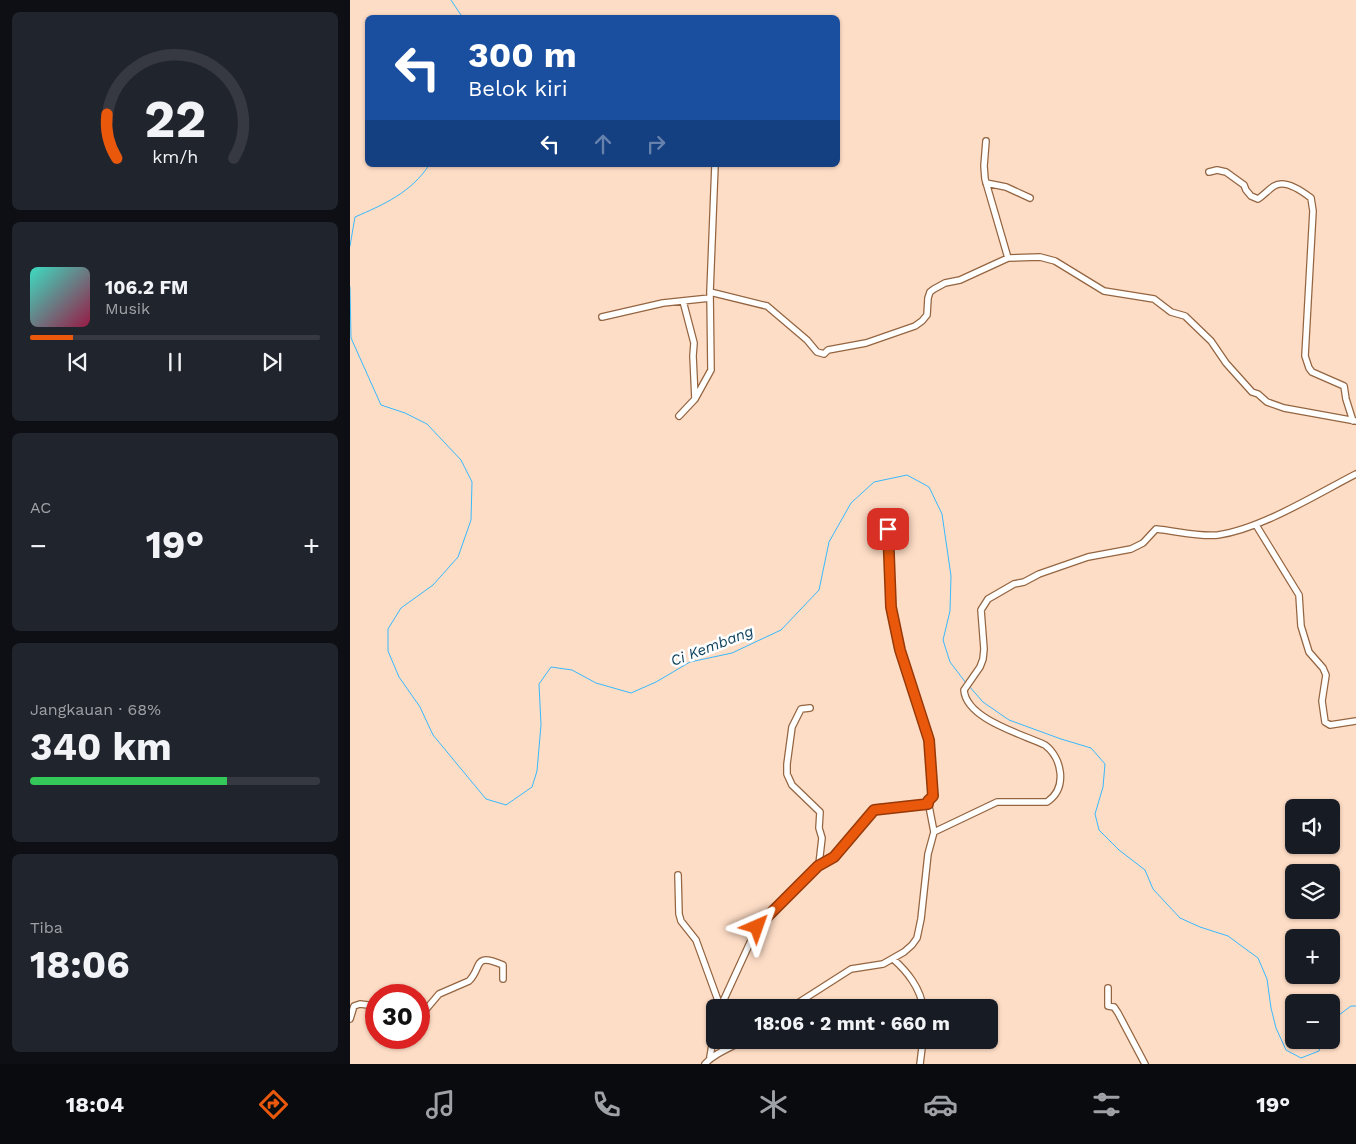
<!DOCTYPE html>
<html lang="id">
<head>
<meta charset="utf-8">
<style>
	:root { --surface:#171b24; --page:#20242c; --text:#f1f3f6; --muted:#9ea1a6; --line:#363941; --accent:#ea580c }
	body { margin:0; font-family:"Work Sans",sans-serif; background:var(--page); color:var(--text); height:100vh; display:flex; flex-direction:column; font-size:19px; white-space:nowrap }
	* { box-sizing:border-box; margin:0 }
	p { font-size:16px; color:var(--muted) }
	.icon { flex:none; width:28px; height:28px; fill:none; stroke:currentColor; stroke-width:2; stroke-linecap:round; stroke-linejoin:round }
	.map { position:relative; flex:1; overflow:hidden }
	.sheet { display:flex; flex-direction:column; gap:12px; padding:12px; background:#0d0f14; width:350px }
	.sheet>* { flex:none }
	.guide { position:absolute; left:15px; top:15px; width:475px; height:152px; border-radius:8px; box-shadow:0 1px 4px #0004; background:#1a4fa0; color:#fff; overflow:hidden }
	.buttons { position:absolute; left:935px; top:799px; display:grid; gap:10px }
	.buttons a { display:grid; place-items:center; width:55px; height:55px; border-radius:8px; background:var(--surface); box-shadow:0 1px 4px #0004; font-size:25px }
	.speed { position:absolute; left:15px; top:984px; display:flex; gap:10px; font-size:25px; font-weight:700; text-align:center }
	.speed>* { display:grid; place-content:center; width:65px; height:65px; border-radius:50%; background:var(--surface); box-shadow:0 1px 4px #0004; line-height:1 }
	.speed .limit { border:8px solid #d22; background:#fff; color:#111 }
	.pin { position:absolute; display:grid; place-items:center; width:42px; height:42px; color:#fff; margin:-21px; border-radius:10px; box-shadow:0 2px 8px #0006 }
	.me { position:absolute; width:55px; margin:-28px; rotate:43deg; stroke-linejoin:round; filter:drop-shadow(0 0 4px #0008) }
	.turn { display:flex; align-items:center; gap:18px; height:105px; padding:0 20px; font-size:22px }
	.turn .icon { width:65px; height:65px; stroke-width:2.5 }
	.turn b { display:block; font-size:35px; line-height:42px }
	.lanes { display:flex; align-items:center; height:48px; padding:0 20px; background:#0003; justify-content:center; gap:25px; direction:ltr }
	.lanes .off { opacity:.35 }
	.big { font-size:38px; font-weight:700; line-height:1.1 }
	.sheet .tile { flex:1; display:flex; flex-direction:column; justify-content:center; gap:8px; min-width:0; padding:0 18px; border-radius:8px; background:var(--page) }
	.sheet .dial { align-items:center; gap:0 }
	.dial svg { height:130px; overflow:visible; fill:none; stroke:var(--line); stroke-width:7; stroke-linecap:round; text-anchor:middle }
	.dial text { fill:var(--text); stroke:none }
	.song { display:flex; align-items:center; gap:15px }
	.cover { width:60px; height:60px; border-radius:8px; background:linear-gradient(135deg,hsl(170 70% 55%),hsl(340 70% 35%)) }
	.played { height:5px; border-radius:2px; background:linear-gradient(90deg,var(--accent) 15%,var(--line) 15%) }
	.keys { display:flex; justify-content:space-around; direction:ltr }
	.heat { display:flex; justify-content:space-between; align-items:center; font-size:28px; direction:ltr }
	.charge { height:8px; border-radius:4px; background:linear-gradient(90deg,#34c759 68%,var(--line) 0) }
	.trip { position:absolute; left:356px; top:999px; width:292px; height:50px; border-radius:8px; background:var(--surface); box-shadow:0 1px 4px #0004; font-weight:700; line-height:50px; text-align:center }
	.tab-bar { display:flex; height:80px; justify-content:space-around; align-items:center; background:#090b0e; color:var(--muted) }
	.tab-bar .icon { width:35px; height:35px }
	.tab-bar .active { color:var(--accent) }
	.tab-bar b { font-size:22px; color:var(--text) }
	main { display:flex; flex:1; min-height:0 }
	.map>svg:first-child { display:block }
</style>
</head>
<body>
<main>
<section class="sheet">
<div class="tile dial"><svg viewBox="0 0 100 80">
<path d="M14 69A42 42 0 1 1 86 69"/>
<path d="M14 69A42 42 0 0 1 8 42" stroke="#ea580c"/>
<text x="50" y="56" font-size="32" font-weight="700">22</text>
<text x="50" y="72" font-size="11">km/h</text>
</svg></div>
<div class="tile">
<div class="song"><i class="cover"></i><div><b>106.2 FM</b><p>Musik</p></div></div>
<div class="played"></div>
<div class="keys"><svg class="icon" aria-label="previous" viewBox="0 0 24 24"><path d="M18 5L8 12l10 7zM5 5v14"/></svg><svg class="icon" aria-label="pause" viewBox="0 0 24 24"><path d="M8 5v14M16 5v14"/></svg><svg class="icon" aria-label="next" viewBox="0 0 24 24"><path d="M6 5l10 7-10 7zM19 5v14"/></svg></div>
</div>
<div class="tile"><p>AC</p>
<div class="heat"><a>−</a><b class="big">19°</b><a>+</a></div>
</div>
<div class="tile"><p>Jangkauan · 68%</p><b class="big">340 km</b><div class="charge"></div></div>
<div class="tile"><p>Tiba</p><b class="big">18:06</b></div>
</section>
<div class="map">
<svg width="1006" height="1064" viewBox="0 0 1006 1064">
	<rect width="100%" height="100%" fill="#feddc6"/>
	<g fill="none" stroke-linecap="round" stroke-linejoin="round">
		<path stroke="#38b9fd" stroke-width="1" d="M101,0L113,18
			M0,246L5,217C33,205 62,192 79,165
			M0,287L1,338L31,405L55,413L77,424L111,460L122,482L121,520L108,557L83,585L51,608L38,629V651L49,677L70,707L83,735L136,799L156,805L182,787L187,771L191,725L189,684L201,667L222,670L246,683L281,693L306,682L340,662L382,653L431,630L469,590L479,542L501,503L524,482L557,475L579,487L592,514L601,576L600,611L593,640L600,662L616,683
			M619,686L633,702L659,720L711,739L741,748L755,764L753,787L745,814L749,830L769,850L795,870L803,889L830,918L850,927L878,936L908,958L917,979L921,1008L926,1028L936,1050L951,1058L969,1051L972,1040
			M981,1021L1001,1006H1006"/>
		<g stroke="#946541" stroke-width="8">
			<path id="minor" d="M636,141L634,166L635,179L658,258
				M859,172L867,170L876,172L894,185L896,190L901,196L908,199C914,195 918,190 924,186C935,179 952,191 961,198L963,211L955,356L959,368L962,372L994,386L996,399L1003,421
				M636,183L656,187L680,198
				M360,292L417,306L457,340L467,352L474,354L478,350L516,343L565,326L572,321L577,315L578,298L580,292L584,289L595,283L610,280L658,258L690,257L705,261L754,291L804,299L821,312L835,316L861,341L876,363L902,392L908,394L917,402L934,408L1006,421
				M333,301L344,343L343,356L345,399
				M252,317L313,303L360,298
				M329,416L345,399L361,370L360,292L365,165
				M538,513L541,607L551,653L580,743L583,796L578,801L584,832
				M906,525L949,595L951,626L959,652L973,668L976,675L972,701L975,722L980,725L1006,721
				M460,708L451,709L442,727L437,764V774L442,785L470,812L469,828L472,838L469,864
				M328,875L329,914L331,921L346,940L370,1006
				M543,959C557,971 571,989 573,1008
				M758,988V1006L764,1007L768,1013L795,1064
				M370,1008L404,934L411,923L468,865L484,857L521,812L528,808L578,804
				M440,1008L501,969L533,964L554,952L562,945L567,938L571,919L578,854L584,832L647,802H697C718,788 712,758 695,745C672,734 616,719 614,690L630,667L633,659L634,649L631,610L638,599L664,584L674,582L689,574L738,557L781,549L793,543L806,529C827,531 848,537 868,535C911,529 967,494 1006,474
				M69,1015L73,1013L89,994L119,981C133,967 122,952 153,965V979
				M0,1019L4,1006L10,1004L26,1006
				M360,1057L365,1026
				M355,1064C364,1053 381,1048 394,1040
				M570,1064L573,1040"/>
		</g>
		<use href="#minor" stroke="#fff" stroke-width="5.5"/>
	</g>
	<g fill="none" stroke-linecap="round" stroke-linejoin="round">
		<g stroke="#983908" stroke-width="12">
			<path id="route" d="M407,927L468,866L484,857L524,810L578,804V801L583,796L579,740L550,650L541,607L538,529"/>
		</g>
		<use href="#route" stroke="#ea580c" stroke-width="9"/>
	</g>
	<g text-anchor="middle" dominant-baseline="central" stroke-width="5" stroke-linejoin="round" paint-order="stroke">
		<g font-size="15" font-style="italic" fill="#0a3f5a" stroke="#fff">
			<text transform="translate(362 646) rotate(-21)">Ci Kembang</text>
		</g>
	</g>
</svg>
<div class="buttons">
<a><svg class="icon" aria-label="sound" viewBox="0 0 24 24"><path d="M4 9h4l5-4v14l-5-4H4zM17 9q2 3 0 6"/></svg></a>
<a><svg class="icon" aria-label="layers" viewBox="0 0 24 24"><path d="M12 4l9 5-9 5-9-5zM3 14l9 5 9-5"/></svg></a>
<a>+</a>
<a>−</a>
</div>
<div class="speed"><div class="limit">30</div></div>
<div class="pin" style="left:538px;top:529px;background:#d93025"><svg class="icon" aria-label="arrive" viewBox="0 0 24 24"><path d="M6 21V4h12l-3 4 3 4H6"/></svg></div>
<svg class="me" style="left:407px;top:927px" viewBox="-20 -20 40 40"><path d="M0-17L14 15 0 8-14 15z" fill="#ea580c" stroke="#fff" stroke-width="4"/></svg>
<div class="trip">18:06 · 2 mnt · 660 m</div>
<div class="guide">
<div class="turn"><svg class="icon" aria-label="left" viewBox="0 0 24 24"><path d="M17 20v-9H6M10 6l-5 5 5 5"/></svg><div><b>300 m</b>Belok kiri</div></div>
<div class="lanes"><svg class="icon" aria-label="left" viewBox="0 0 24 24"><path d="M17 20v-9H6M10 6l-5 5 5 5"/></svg><svg class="icon off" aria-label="ahead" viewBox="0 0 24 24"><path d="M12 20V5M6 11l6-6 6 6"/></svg><svg class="icon off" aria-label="right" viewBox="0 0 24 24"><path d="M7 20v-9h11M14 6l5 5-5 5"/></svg></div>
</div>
</div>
</main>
<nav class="tab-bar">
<b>18:04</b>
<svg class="icon active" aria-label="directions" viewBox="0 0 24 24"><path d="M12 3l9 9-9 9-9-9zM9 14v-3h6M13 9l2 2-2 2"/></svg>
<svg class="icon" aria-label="music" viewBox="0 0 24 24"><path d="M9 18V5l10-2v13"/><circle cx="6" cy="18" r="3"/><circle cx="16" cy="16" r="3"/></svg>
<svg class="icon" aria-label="phone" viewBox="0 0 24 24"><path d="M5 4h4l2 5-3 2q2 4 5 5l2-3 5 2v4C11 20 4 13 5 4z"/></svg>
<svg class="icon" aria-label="climate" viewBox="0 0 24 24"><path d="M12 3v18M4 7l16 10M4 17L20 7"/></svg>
<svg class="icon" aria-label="car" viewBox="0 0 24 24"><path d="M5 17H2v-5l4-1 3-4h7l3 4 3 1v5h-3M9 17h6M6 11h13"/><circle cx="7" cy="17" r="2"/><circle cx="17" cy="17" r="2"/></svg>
<svg class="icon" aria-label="filters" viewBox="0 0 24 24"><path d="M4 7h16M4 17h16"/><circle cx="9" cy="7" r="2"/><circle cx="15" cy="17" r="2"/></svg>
<b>19°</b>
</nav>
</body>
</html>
